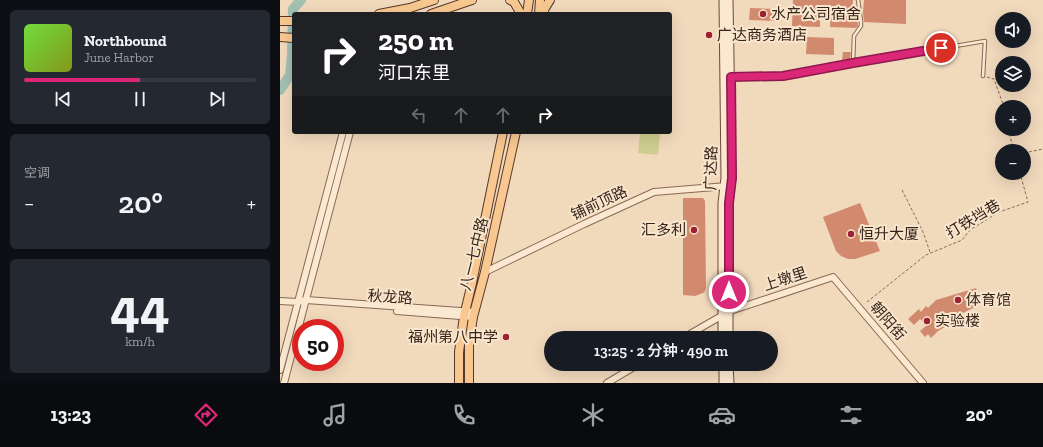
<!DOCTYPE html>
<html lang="zh">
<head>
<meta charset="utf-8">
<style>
	:root { --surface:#171b24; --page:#242831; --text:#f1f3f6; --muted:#9ea1a6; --line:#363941; --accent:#db2777 }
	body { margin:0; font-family:"Zilla Slab","Noto Sans SC",serif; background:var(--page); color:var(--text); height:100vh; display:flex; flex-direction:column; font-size:15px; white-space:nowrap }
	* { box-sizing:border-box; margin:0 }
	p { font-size:13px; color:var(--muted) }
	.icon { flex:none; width:22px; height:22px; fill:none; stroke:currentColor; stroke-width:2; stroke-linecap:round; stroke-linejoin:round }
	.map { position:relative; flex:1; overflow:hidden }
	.sheet { display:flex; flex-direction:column; gap:10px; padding:10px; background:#0d0f14; width:280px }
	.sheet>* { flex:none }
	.guide { position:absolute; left:12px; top:12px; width:380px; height:122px; border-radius:4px; box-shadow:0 4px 16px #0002; background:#202124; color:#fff; overflow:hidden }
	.fabs { position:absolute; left:715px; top:12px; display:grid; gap:8px }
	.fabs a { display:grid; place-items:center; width:36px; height:36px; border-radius:50%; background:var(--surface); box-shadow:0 4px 16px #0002; font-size:20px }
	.speed { position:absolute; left:12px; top:319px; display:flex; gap:8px; font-size:20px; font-weight:700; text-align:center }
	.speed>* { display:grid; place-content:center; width:52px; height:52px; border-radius:50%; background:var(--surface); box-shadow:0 4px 16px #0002; line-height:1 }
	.speed .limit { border:6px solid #d22; background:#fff; color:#111 }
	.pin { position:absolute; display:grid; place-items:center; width:34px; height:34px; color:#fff; margin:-17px; border:2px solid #fff; border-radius:50%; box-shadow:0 1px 4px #0007 }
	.me { position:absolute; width:44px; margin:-22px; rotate:0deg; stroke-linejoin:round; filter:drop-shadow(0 0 3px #0008) }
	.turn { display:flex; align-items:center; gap:14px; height:84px; padding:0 20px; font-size:18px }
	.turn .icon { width:52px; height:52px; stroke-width:2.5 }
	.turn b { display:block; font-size:28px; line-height:34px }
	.lanes { display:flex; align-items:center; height:38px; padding:0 20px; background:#0003; justify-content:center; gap:20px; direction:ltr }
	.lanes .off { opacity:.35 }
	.big { font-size:30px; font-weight:600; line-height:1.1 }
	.sheet .widget { flex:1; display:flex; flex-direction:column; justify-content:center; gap:6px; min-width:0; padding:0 14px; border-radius:6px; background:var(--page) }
	.sheet .dial { align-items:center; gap:0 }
	.dial b { font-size:52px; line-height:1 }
	.song { display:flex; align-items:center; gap:12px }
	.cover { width:48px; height:48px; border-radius:6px; background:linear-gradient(135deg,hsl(100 70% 55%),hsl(70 70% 35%)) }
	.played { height:4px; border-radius:2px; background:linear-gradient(90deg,var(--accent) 50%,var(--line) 50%) }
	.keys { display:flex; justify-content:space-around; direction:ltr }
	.heat { display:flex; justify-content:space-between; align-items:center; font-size:22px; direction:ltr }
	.trip { position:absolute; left:264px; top:331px; width:234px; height:40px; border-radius:20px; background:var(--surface); box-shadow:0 4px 16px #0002; font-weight:600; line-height:40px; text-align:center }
	.dock { display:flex; height:64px; justify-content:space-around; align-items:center; background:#090b0e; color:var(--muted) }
	.dock .icon { width:28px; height:28px }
	.dock .selected { color:var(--accent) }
	.dock b { font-size:18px; color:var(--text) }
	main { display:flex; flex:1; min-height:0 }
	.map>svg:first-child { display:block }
</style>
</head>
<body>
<main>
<section class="sheet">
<div class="widget">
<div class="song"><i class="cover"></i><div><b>Northbound</b><p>June Harbor</p></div></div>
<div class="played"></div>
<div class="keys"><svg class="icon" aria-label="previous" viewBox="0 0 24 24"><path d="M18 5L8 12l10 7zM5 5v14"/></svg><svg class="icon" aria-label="pause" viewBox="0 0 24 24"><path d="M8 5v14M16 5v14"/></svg><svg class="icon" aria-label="next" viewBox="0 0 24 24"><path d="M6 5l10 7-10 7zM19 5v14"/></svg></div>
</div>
<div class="widget"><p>空调</p>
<div class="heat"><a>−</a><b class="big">20°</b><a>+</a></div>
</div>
<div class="widget dial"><b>44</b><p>km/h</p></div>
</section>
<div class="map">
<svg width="763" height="383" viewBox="0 0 763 383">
	<rect width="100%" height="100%" fill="#f1d9bc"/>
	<path fill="#cfcd90" d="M360,132H380L378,155L358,153Z"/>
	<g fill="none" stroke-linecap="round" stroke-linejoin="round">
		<path stroke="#a1c1b3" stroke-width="10" d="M0,90L10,75L12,56L13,9L21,0"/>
	</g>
	<path fill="#d28a6f" d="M513,0H573L572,12H577L578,26L576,28L550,27L551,5H540V27L512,26Z
		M584,0H626V24L584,22L583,12Z
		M470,8L497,9L496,21L469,20Z
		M527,37L554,38V55L526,54Z
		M563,52H571L570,59L562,60Z
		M403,198H423L425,201L426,287L425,291L423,293L415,296L403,295Z
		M580,203L600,251L575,259H568L561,256L556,251L543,217Z
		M696,288L701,304L673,318L675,321L658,331L651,338L648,334L645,337L640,331L647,325L640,319L634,325L628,319L639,309L641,312L646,306L648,308L656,300Z"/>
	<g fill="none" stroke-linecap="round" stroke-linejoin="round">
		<g stroke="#896955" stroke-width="4.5">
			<path id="service" d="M578,0L581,21V26L574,36L573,63L705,41L703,76"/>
		</g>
		<g stroke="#896955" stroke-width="7">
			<path id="minor" d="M451,77H498L573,63"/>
		</g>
		<g stroke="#896955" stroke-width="8">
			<path id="tertiary" d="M205,272L304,224L374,192L447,186
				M0,301L18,302L26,300L194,312
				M117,311L193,317
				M403,338L450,311L553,277L643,383
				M0,370L63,132
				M4,383L70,132
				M327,383L359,364"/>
		</g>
		<g stroke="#6b4a38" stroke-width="9">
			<path id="secondary" d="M449,0L452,178L449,203V338
				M442,338V203L445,178L443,0
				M443,364V383
				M449,364L450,383"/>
		</g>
		<g stroke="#56382a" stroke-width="10">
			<path id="primary" d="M230,0L234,2L241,14
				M99,14L130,8L154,0
				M151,14L192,0
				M247,14L249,0
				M259,14L260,0
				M263,14L265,8L270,0
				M0,21H14
				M0,37L14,38
				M179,383V352L184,316L192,283L223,132
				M189,383V344L193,317L205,272L236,132"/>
		</g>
		<path stroke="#896955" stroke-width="1" stroke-dasharray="3 2" stroke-linecap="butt" d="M707,77L714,79L724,107
			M728,129L734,151
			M744,153L763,149
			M622,190L643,232L650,252
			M587,302L646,255L682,240L690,230L719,212L748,202L740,173"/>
		<use href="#service" stroke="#fbe8d0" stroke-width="2.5"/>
		<use href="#minor" stroke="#fbe8d0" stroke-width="5"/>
		<use href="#tertiary" stroke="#fbe8d0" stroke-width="6"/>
		<use href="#secondary" stroke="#fbe8d0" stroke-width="7"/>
		<use href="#primary" stroke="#f8c890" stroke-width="8"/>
	</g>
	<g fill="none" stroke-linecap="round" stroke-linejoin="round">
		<g stroke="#8e194d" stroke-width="10">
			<path id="route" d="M449,292V203L452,178L451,77L503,76L573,63L661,48"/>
		</g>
		<use href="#route" stroke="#db2777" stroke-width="7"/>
	</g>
	<g fill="#9c2134" stroke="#f8e5cc" stroke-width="1.5">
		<circle cx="483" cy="14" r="4"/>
		<circle cx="429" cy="35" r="4"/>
		<circle cx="414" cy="230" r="4"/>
		<circle cx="571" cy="234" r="4"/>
		<circle cx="678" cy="300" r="4"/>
		<circle cx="647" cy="321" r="4"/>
		<circle cx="226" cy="337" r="4"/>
	</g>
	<g text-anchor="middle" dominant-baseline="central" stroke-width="4" stroke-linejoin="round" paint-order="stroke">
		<g font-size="15" fill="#37241b" stroke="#f8e5cc" text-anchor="start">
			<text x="491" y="14">水产公司宿舍</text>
			<text x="437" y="35">广达商务酒店</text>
			<text x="406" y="230" text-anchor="end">汇多利</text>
			<text x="579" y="234">恒升大厦</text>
			<text x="686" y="300">体育馆</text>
			<text x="655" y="321">实验楼</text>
			<text x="218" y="337" text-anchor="end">福州第八中学</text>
		</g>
		<g font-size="15" fill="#37241b" stroke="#f8e5cc">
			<text transform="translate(431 168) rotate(-88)">广达路</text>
			<text transform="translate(319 203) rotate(-25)">铺前顶路</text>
			<text transform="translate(693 219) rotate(-31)">打铁垱巷</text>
			<text transform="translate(194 254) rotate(-76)">八一七中路</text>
			<text transform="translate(505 279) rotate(-18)">上墩里</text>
			<text transform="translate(110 297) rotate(4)">秋龙路</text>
			<text transform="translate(608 321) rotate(49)">朝阳街</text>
		</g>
	</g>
</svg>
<div class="fabs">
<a><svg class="icon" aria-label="sound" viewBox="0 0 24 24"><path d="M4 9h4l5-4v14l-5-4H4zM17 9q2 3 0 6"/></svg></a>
<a><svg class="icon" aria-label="layers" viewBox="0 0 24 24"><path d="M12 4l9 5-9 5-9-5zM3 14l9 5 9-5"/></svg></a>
<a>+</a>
<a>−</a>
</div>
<div class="speed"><div class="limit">50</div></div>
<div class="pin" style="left:661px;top:48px;background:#d93025"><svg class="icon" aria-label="arrive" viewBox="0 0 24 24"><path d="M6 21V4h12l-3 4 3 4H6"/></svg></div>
<svg class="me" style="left:449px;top:292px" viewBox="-20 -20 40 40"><circle r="17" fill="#db2777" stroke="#fff" stroke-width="3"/><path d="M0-11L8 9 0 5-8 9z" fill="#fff"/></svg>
<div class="trip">13:25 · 2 分钟 · 490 m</div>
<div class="guide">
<div class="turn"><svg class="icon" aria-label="right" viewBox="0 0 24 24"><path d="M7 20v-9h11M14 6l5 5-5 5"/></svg><div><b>250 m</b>河口东里</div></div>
<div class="lanes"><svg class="icon off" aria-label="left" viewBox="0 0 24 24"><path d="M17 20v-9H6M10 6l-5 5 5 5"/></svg><svg class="icon off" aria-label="ahead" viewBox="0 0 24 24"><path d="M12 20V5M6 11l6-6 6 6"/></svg><svg class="icon off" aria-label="ahead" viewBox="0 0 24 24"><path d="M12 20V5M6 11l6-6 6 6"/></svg><svg class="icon" aria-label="right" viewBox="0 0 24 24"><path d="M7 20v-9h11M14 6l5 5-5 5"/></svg></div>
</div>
</div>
</main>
<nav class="dock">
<b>13:23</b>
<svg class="icon selected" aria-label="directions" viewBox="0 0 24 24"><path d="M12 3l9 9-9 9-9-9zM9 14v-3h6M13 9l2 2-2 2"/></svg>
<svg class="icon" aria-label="music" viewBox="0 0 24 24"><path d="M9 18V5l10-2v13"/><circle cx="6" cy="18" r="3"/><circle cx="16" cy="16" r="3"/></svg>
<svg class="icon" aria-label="phone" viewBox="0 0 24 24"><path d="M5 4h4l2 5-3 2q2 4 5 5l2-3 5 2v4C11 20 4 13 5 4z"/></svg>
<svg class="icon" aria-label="climate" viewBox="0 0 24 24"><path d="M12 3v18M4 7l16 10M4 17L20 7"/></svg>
<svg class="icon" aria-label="car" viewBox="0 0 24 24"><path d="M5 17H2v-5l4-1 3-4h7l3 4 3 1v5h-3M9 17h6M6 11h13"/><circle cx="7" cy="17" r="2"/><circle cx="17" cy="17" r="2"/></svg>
<svg class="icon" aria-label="filters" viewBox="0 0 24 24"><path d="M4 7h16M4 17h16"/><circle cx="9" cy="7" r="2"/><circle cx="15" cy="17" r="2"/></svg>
<b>20°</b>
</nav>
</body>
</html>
